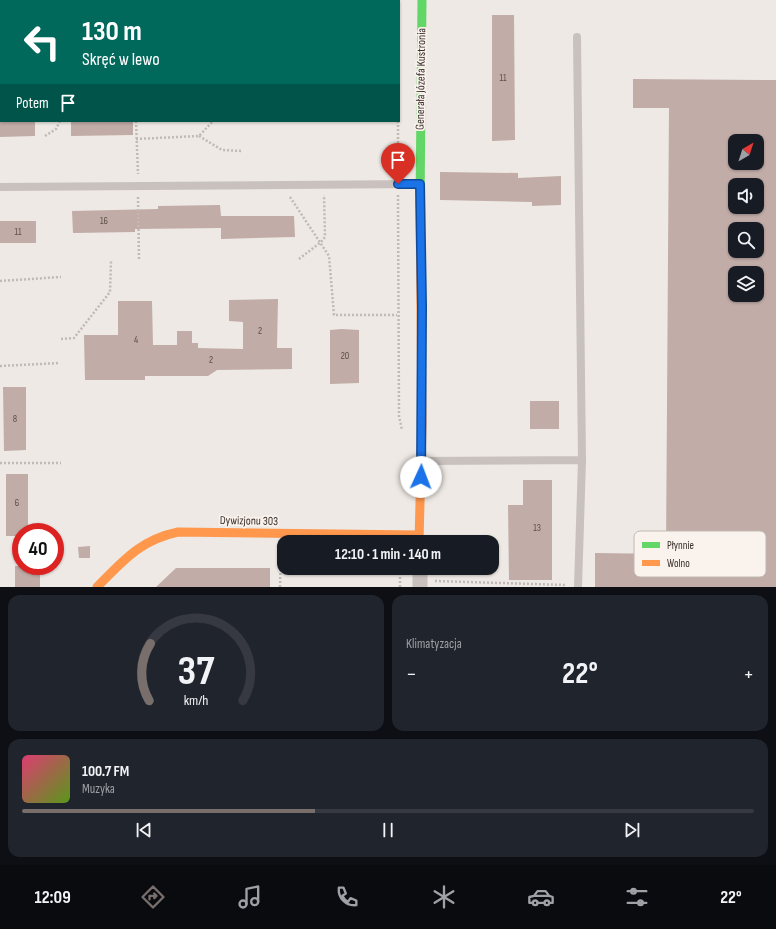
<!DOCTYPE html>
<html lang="pl">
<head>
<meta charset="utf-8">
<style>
	:root { --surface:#171b24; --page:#20242c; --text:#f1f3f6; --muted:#9ea1a6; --line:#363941; --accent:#786f6c }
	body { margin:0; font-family:"Sofia Sans Condensed",sans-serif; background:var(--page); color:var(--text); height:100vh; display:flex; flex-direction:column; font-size:15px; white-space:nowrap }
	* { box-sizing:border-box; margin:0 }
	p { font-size:13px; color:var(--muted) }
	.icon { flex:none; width:22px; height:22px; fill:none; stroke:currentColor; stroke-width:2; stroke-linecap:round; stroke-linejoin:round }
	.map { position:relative; height:587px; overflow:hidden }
	.details { display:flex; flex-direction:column; gap:8px; padding:8px; background:#0d0f14; flex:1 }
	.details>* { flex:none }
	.guide { position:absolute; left:0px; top:0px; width:400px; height:122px; box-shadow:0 1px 3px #0004; background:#00695c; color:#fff; overflow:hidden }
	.needle { width:26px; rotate:39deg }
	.tools { position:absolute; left:728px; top:134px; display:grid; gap:8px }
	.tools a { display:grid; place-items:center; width:36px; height:36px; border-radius:8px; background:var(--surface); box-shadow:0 1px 3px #0004; font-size:20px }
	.speed { position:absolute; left:12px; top:523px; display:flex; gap:8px; font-size:20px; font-weight:700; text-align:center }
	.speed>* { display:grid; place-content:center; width:52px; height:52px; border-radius:50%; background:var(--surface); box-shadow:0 1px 3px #0004; line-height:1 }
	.speed .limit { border:6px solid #d22; background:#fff; color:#111 }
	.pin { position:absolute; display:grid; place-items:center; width:34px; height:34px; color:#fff; margin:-41px -17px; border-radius:50% 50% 50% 0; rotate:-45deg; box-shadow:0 0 4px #0007 }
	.pin .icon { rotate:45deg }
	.me { position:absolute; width:44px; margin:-22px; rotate:2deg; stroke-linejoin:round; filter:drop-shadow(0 0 3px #0008) }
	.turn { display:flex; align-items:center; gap:14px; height:84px; padding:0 16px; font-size:18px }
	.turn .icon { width:52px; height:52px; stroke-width:2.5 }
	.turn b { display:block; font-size:28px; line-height:34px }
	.then { display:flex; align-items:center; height:38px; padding:0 16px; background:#0003; gap:8px; font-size:15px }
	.big { font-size:30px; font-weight:700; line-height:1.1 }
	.details .card { flex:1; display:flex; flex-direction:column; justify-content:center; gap:6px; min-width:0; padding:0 14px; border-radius:12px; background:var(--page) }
	.details .dial { align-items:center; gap:0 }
	.dial svg { height:104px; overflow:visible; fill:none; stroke:var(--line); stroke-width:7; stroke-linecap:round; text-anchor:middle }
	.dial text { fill:var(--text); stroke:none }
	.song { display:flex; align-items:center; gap:12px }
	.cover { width:48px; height:48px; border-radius:6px; background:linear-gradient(135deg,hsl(340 70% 55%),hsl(90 70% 35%)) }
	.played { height:4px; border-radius:2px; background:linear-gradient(90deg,var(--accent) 40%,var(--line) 40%) }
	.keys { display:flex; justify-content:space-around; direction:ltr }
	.heat { display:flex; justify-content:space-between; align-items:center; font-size:22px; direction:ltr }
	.details .tiles { flex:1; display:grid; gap:8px; grid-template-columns:1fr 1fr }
	.card:last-child { grid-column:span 2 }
	.trip { position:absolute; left:277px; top:535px; width:222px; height:40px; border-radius:12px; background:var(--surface); box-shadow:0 1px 3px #0004; font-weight:700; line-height:40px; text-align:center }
	.dock { display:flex; height:64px; justify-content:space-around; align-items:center; background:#090b0e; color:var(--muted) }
	.dock .icon { width:28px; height:28px }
	.dock .selected { color:var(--accent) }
	.dock b { font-size:18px; color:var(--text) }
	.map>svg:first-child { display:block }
</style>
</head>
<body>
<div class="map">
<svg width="776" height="587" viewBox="0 0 776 587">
	<rect width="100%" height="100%" fill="#eee9e4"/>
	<path fill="#c1aca7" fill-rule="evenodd" d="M492,15H514L515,140L492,141Z
		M633,79L776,80V587H595V553L666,554L669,108H633ZM735,141H757V163H735ZM735,185H757V207H735ZM735,229H757V251H735ZM735,273H757V295H735Z
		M0,121H35V136L0,137Z
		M71,121H133V135L71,136Z
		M440,172L518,173V178L561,176V205L532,206V202L440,200Z
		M220,205L221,216H294L295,237L221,239V228L135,229V232L73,233L72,211L158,209V206Z
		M0,221H36V243H0Z
		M278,299L277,348H292V369L217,370L208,376H145V380H85L84,335H118V301H152L153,345H177V331H192V343H198V348L243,349V322L229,321V300Z
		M342,329L359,330V383L330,384V330Z
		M3,387H26V450L4,451Z
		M530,401H559V429H530Z
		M6,474H28V532H21V536H6Z
		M523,480H552V580H509L508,505H523Z
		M90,546V558H79L78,547Z
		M15,566H40V587H15Z
		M176,568H270V587H156Z"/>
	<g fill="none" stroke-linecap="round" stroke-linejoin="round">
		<path stroke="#c0b9b6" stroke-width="2.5" stroke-dasharray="2 2" stroke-linecap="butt" d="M109,0V1
			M308,0V1
			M173,1L174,0
			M398,1V0
			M0,87H1
			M136,121L138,174
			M398,121V172
			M45,136L56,129L60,121
			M199,136L222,150L242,151
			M136,139L199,136L213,121
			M398,195L399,416L402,430
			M138,197L139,260
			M290,197L329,256L334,315H397
			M299,259L321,242L325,237L324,195
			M0,281L61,277
			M61,339L74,338L110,292L111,261
			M0,366L60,363
			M0,463H61
			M435,581L567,585
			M280,587L281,550
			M400,587V568"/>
		<path stroke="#c8c1bd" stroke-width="8" d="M577,37L582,460L578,587
			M0,187L419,184
			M422,461L582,460"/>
		<path stroke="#c8c1bd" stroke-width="15" d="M420,568V587"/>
		<path stroke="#63d668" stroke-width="9" d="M420,205L422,0"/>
		<path stroke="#ff974d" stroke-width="9" d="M419,542L422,424L420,205
			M97,587C123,561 140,540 178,532L419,535"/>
	</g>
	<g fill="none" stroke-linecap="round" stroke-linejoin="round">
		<g stroke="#114b97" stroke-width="10">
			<path id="route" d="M398,184H420L422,307L421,477"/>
		</g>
		<use href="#route" stroke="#1a73e8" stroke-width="7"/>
	</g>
	<g text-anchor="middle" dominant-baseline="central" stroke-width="3.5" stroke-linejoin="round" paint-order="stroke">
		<g font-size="10" fill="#5b4e4a">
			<text x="503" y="78">11</text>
			<text x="104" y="221">16</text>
			<text x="18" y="232">11</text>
			<text x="260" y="331">2</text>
			<text x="136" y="340">4</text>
			<text x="345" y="356">20</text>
			<text x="211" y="360">2</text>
			<text x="15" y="419">8</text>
			<text x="17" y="503">6</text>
			<text x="537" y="528">13</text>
		</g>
		<g font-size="12" fill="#392e2b" stroke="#faf3ed">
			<text transform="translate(421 79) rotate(-89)">Generała Józefa Kustronia</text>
			<text transform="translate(249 521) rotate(1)">Dywizjonu 303</text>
		</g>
	</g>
	<rect x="634" y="531" width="132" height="46" rx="6" fill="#faf3ed" stroke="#c0b8b3" stroke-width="1"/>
	<rect x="642" y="542" width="18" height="6" fill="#63d668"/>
	<rect x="642" y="560" width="18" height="6" fill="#ff974d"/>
	<g font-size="11" fill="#392e2b">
		<text x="667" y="549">Płynnie</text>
		<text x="667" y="567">Wolno</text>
	</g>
</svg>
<div class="tools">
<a><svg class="needle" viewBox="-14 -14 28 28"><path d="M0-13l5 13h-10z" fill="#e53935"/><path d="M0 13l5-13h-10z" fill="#9ea1a6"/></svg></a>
<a><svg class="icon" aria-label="sound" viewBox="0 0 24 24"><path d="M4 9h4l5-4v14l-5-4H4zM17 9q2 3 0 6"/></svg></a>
<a><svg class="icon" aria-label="search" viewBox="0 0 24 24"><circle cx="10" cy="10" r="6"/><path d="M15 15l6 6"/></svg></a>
<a><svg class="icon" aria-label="layers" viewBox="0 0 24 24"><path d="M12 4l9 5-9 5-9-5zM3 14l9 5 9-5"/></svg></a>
</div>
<div class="speed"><div class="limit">40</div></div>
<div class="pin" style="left:398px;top:184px;background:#d93025"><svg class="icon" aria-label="arrive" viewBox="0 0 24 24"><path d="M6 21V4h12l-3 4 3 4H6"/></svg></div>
<svg class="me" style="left:421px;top:477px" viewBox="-20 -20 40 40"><circle r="19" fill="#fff"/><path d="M0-13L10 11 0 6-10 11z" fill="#1a73e8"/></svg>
<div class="trip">12:10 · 1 min · 140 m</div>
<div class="guide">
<div class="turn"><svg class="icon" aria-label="left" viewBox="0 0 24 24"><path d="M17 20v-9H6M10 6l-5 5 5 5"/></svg><div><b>130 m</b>Skręć w lewo</div></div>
<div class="then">Potem<svg class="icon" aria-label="arrive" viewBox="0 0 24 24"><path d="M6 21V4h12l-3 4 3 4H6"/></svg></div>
</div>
</div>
<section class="details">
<div class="tiles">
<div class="card dial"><svg viewBox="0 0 100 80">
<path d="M14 69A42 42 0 1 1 86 69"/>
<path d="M14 69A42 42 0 0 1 15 25" stroke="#786f6c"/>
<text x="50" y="56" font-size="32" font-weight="700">37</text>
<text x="50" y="72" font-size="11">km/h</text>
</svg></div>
<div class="card"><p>Klimatyzacja</p>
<div class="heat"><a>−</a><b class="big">22°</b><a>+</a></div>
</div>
<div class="card">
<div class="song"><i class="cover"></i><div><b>100.7 FM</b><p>Muzyka</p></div></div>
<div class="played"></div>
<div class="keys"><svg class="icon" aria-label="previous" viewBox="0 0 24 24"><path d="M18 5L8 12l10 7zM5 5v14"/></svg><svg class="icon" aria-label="pause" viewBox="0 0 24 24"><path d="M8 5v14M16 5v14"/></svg><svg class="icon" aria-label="next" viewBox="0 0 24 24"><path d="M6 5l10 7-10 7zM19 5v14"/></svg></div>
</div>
</div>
</section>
<nav class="dock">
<b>12:09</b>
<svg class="icon selected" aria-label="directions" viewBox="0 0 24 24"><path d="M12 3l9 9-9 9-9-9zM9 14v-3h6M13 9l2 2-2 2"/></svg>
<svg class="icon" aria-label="music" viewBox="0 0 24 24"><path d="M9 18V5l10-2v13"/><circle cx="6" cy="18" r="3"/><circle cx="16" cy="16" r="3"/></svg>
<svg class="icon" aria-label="phone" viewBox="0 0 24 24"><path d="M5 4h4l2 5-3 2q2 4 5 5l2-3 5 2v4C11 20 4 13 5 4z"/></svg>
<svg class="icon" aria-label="climate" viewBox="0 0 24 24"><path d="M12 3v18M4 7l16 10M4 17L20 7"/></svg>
<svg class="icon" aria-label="car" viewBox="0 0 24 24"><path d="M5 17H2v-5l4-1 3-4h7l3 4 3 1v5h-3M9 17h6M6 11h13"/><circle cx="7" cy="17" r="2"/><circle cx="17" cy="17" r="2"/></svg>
<svg class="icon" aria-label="filters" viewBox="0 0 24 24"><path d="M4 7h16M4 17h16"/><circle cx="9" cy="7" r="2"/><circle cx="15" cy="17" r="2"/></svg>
<b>22°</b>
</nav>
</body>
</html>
